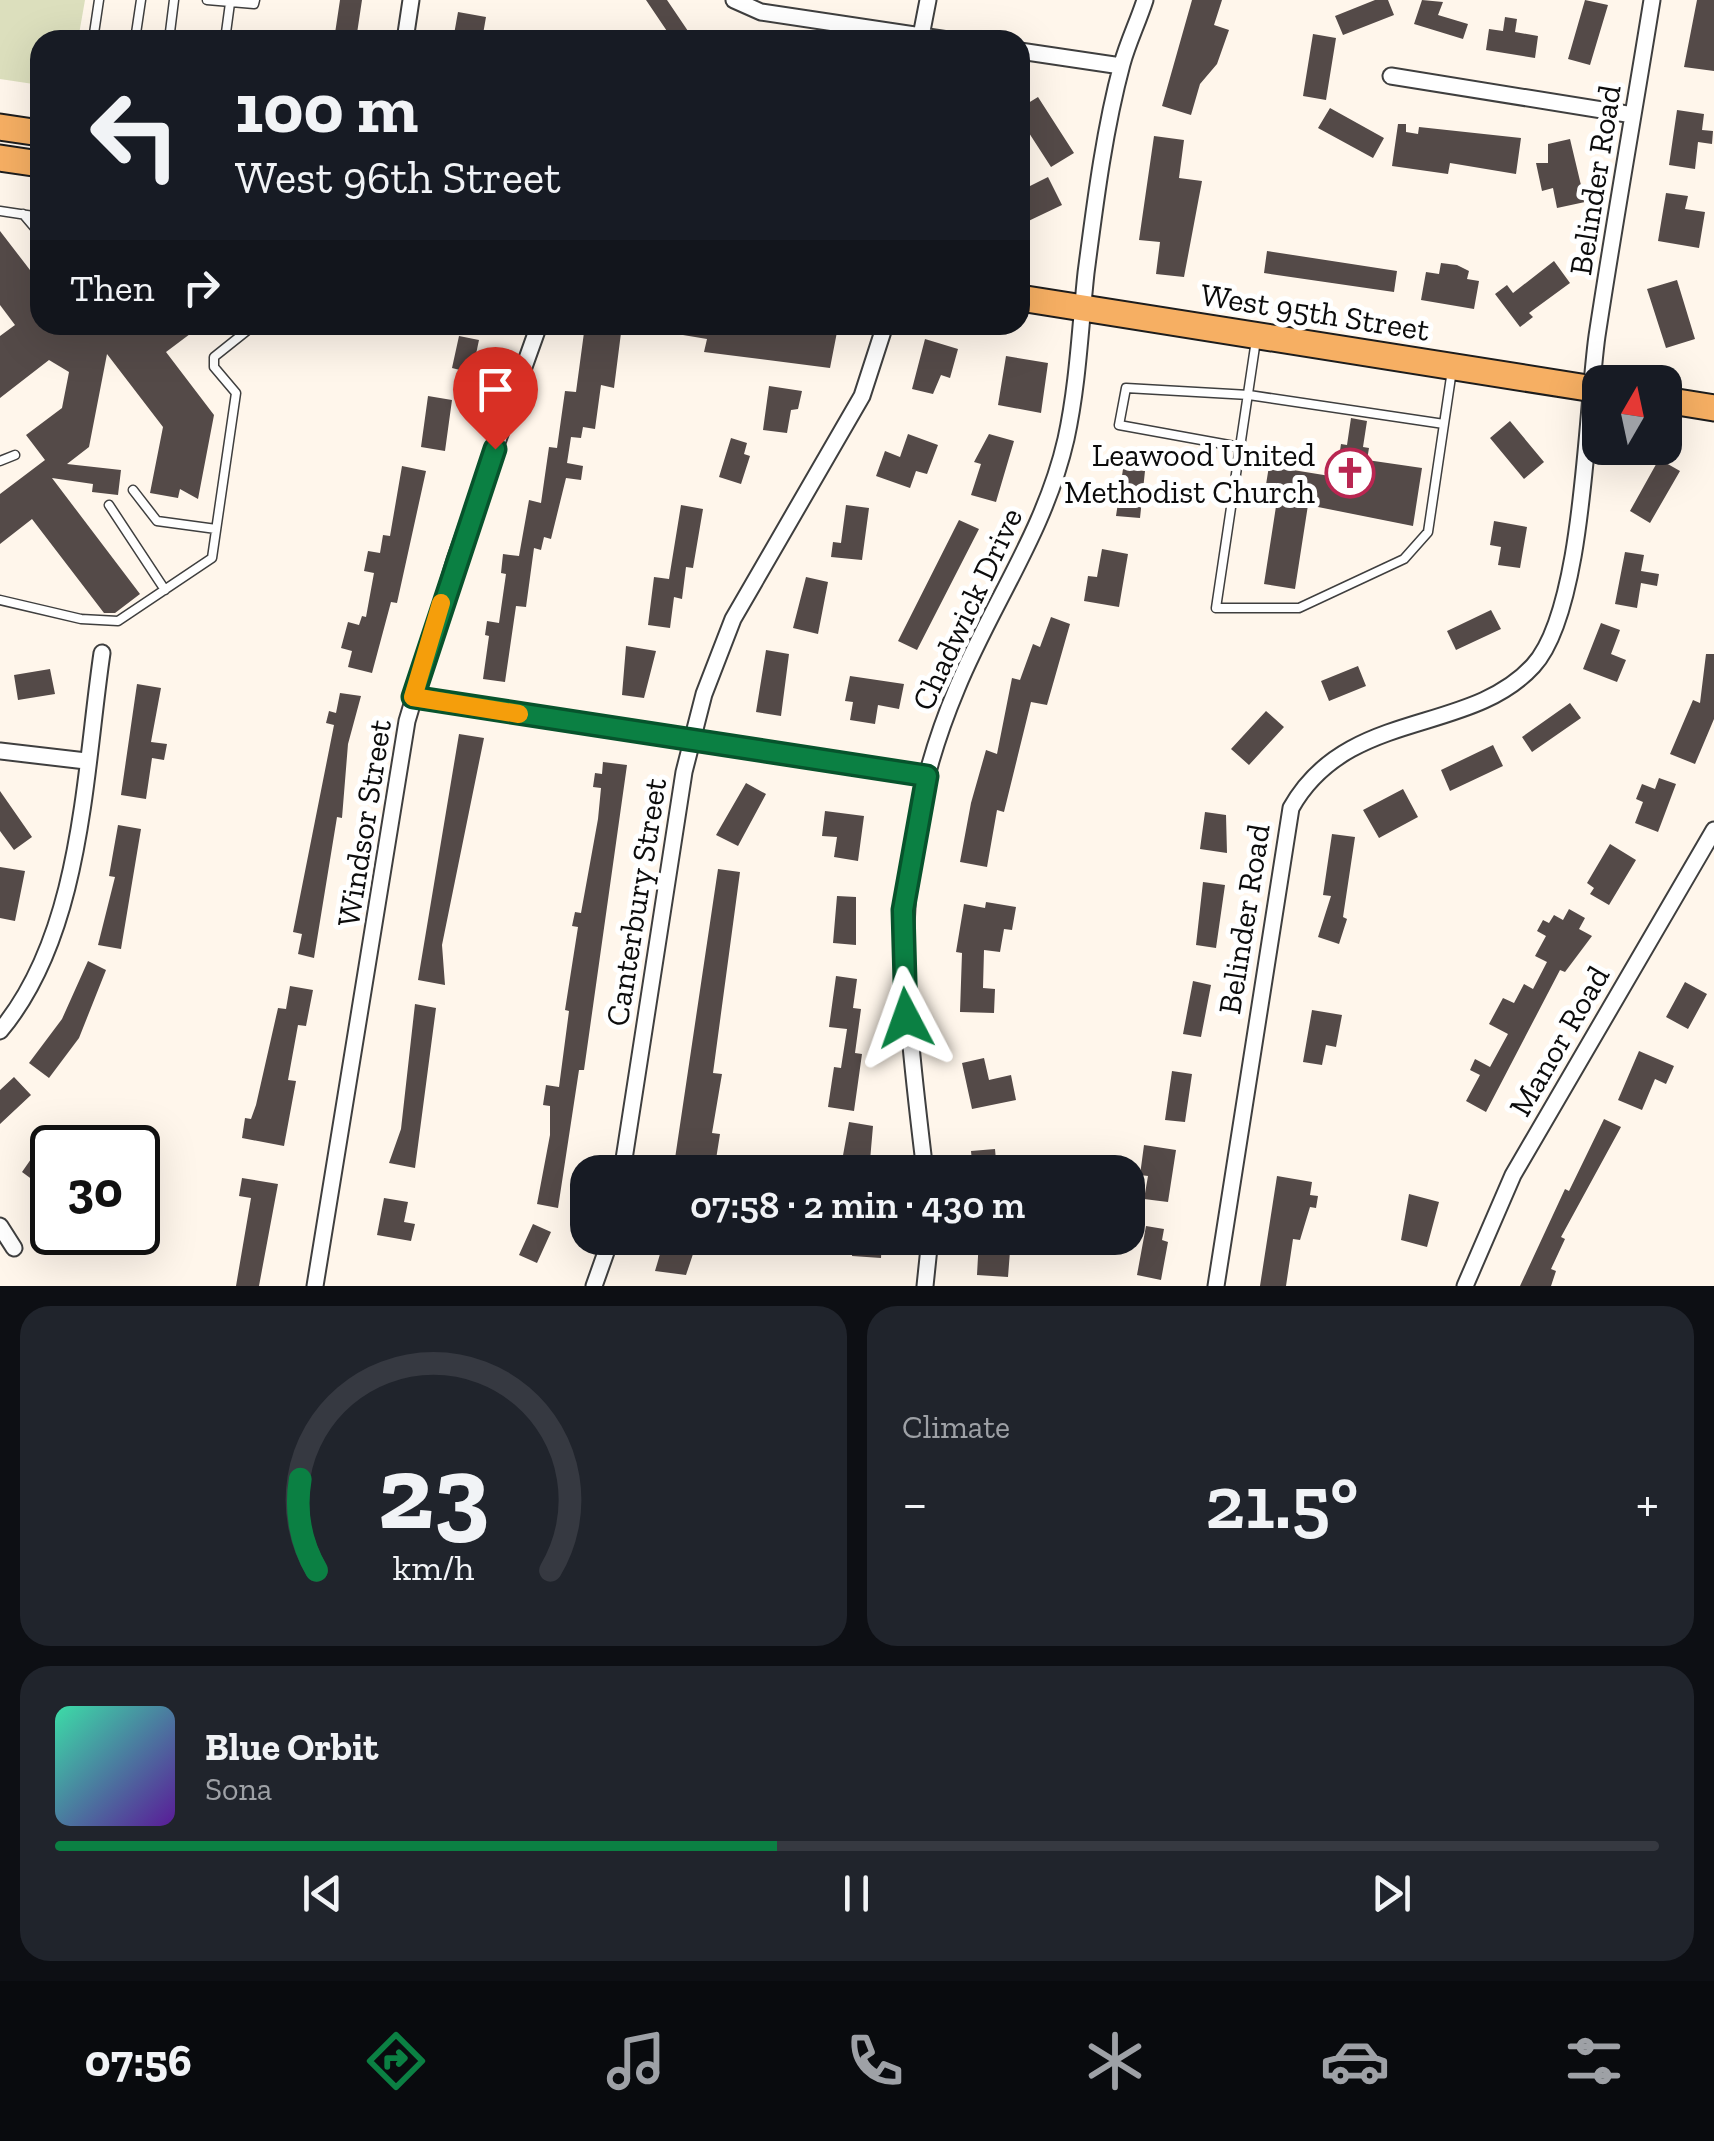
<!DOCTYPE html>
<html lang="en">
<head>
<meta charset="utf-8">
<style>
	:root { --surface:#171b24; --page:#20242c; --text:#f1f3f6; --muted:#9ea1a6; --line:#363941; --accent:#0b8043 }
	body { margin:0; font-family:"Zilla Slab",serif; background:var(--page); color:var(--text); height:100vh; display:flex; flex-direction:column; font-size:38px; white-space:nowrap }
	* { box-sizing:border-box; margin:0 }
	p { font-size:32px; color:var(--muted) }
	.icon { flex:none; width:55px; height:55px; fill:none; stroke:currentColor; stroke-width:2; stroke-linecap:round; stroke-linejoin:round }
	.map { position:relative; height:1286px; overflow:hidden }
	.drawer { display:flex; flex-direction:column; gap:20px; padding:20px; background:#0d0f14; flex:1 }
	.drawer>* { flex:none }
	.top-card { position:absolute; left:30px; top:30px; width:1000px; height:305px; border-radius:30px; box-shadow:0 10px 40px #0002; background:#171b24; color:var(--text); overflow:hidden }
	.needle { width:65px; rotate:9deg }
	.buttons { position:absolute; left:1582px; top:365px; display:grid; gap:20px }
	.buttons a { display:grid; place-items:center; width:100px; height:100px; border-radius:20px; background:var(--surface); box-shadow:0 10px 40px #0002; font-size:50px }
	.speed { position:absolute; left:30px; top:1125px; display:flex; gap:20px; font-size:50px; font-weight:700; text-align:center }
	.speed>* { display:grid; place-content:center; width:130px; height:130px; border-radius:50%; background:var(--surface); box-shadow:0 10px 40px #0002; line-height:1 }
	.speed .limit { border:5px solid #111; border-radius:15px; background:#fff; color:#111 }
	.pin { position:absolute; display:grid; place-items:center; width:85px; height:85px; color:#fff; margin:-102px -42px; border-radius:50% 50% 50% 0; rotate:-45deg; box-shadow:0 0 10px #0007 }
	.pin .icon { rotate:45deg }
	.me { position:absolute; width:110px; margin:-55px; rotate:356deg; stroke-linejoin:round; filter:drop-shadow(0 0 8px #0008) }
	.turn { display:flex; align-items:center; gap:35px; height:210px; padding:0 40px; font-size:45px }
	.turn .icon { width:130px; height:130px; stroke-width:2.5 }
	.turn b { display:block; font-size:70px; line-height:85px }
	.then { display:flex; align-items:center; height:95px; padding:0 40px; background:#0003; gap:20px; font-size:38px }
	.big { font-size:75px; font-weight:600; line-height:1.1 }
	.drawer .tile { flex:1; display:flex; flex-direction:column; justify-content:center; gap:15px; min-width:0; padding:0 35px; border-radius:30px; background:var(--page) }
	.drawer .dial { align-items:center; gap:0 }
	.dial svg { height:260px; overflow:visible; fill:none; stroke:var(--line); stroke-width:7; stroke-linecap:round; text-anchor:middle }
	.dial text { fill:var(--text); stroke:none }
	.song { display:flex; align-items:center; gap:30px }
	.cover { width:120px; height:120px; border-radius:15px; background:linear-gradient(135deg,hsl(160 70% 55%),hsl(270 70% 35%)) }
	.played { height:10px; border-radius:5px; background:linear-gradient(90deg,var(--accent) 45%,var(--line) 45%) }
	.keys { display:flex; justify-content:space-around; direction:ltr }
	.heat { display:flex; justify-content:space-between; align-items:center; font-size:55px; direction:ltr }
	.drawer .tiles { flex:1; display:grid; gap:20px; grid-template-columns:1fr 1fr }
	.tile:last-child { grid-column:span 2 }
	.trip { position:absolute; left:570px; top:1155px; width:575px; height:100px; border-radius:30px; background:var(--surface); box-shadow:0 10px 40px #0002; font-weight:600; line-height:100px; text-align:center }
	.dock { display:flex; height:160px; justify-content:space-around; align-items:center; background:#090b0e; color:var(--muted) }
	.dock .icon { width:70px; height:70px }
	.dock .selected { color:var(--accent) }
	.dock b { font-size:45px; color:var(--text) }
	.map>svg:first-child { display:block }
</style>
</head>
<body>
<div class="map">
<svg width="1714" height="1286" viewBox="0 0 1714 1286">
	<rect width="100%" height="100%" fill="#fff6eb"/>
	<path fill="#dcdfbd" d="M0,0H85L78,40H40V85L0,79Z"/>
	<path fill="#544a48" d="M340,0H362L356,40H334Z
		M646,0H667L688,31L673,40Z
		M1192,0H1222L1214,25L1229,30L1217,64L1200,84L1191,115L1162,106Z
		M1375,0H1388L1394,15L1343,35L1335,16Z
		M1422,0L1443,2L1438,15L1468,24L1463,39L1414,24Z
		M1585,0L1608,5L1590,65L1568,59Z
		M1697,0H1714V71L1684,67Z
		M458,12L486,17L482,40H453Z
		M1505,17L1517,19L1515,32L1538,36L1535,58L1486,50L1489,29L1503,31Z
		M1313,34L1336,38L1326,100L1303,96Z
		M1038,97L1074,153L1051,167L1020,119V108Z
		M1330,108L1384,138L1373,158L1318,128Z
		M1677,110L1704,114L1702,130L1713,131L1712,144L1698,142L1695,169L1669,165Z
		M1398,124H1406V132L1418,134L1419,127L1521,138L1516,174L1450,163L1448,174L1392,166Z
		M1154,136L1184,140L1179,178L1202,181L1184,277L1156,274L1160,242L1139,240Z
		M1570,139L1585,202L1557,208L1553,188L1542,191L1536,163H1548V144Z
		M1048,177L1062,205L1020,225V191Z
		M1666,193L1688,196L1685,209L1705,212L1699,248L1658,241Z
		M0,231L40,283V325H202L166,352L214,415L198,499L180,489L178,498L150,493L163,427L107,354L89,447L67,464L121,470L118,495L92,492L93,484L52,478L140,594L115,613H104L32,519L0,544V494L45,460L26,435L62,408L69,372L49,360L0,398V336L15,325L0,305Z
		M1267,251L1397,271L1394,292L1264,273Z
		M1554,261L1570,283L1529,313L1533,317L1520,327L1495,294L1507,285L1513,293Z
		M1441,263L1457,265L1469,271L1467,279L1479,281L1474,309L1421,300L1426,272L1439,274Z
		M1677,280L1695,339L1666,348L1647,289Z
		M585,325H622L614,388L601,385L595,429L583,427L581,438L571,437L567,463L583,466L581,480L566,478L551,539L544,537L541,550L534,548L526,607L516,606L505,682L483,679L489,636L485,635L487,621L499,623L506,574L501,573L503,554L519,556L529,500L541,503L549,447L557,448L565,391L576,392Z
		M665,325H794L837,332L830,368L704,352L707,339L665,332Z
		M459,336L479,340L472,373L452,368Z
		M925,339L958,349L950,378L941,375L933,394L912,389Z
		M1006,356L1048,363L1041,413L998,405Z
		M769,386L802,391L798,409L791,410L787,433L763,430Z
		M428,396L452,400L445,451L421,447Z
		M1351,418L1367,421L1363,447L1369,448L1367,460L1422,468L1413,526L1308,505L1295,589L1264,584L1277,500L1264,497L1269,466L1336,477L1341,444L1347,445Z
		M1510,421L1544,462L1524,479L1490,438Z
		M908,434L938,445L927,474L916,471L910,488L876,476L885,451L900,457Z
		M989,434L1014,441L996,502L971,495L981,464L974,462Z
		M731,438L747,443L744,454L750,456L741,484L719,477Z
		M1659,459L1680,471L1650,523L1630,511Z
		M402,466L426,471L397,603L391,602L372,673L348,667L352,651L341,648L348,622L359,625L362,616L366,617L374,573L364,571L368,551L380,553L383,535L390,536Z
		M1123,469L1145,471L1140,518L1116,516Z
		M681,505L703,509L693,568L686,567L682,599L674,597L670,628L648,625L654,577L669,579Z
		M846,505L869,508L862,560L831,557L833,542L841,543Z
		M959,520L979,529L917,650L898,641Z
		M1494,521L1527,527L1520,568L1498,565L1501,547L1490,545Z
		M1102,549L1128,554L1119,607L1084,601L1088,576L1097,577Z
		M1625,552L1644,555L1641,571L1659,574L1657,586L1641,583L1637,608L1615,604Z
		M806,577L828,582L818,634L793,628Z
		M1491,610L1501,629L1456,650L1447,631Z
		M1051,617L1070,624L1047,705L1031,702L1004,812L997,810L987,867L960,862L971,803L986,750L997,754L1012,678L1020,680L1033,644L1040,647Z
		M1601,623L1620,630L1611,654L1626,660L1617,682L1583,669Z
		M626,646L656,651L644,698L622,695Z
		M766,650L789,654L781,716L756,712Z
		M1706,654H1714V719L1695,764L1670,754L1693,700L1700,703Z
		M1358,666L1366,686L1329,701L1321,681Z
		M50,669L55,694L18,700L14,675Z
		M850,676L904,684L899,709L878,705L875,724L850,720L853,702L845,701Z
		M137,684L161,688L151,742L167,744L164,760L152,758L146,799L121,795Z
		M340,693L361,696L348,744L342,818L337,817L314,958L298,954L302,934L293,932L334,725L326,723L329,711L336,713Z
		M1570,703L1581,718L1532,752L1522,737Z
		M1266,711L1284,727L1249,765L1231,749Z
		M459,734L484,738L442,945L445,985L418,980Z
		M1493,745L1503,766L1450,791L1441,770Z
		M603,762L627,765L584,1070H579L558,1208L537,1204L550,1135V1106L543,1105L546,1085L559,1087L569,1011L565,1010L578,927L572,926L575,912L581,913L598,819L601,788L593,787L595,773L602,774Z
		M1659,778L1676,784L1658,832L1635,823L1643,802L1636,799L1642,784L1655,789Z
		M746,783L766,794L738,846L716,835Z
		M1403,789L1418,817L1379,838L1363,810Z
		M0,791L32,837L14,850L0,831Z
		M825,811L864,816L858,861L834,857L837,837L822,836Z
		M1205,812L1226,815L1227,853L1200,849Z
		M118,825L141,829L121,949L98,945L115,877L109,876Z
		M1332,834L1355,837L1343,917L1347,919L1339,944L1318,937L1331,896L1323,895Z
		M1610,844L1636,860L1609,905L1590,894L1594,888L1587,883Z
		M0,867L25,871L15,921L0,918Z
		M718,869L740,872L713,1073L722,1074L712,1133L720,1134L714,1172H673Z
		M1203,882L1225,885L1216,948L1196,945Z
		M837,896L856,897V945L833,943Z
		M986,902L1016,907L1012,930L1004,929L1000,952L984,950L983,988L995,989L994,1013L960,1012L962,953L956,952L964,904L985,908Z
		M1569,909L1585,918L1579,929L1592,936L1565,972L1560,970L1486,1112L1466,1101L1480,1075L1470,1070L1475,1059L1490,1067L1508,1034L1489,1024L1503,998L1514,1003L1524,984L1533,989L1547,962L1535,956L1546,936L1537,931L1543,920L1549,923L1554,915L1563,920Z
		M88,961L106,970L79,1038L49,1078L29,1063L62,1019Z
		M836,976L857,979L853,1008L861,1009L855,1053L862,1054L854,1111L828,1107L834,1067L841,1068L847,1029L829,1027Z
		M1193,981L1211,985L1201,1037L1183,1034Z
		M1685,982L1707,994L1688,1029L1666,1017Z
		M290,986L313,990L306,1026L298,1025L288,1080L296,1081L284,1146L242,1138L245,1118L251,1119L256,1105L278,1008L286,1009Z
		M415,1004L436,1008L415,1168L389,1163L401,1129Z
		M1312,1010L1342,1015L1336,1047L1326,1045L1322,1065L1303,1062Z
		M1639,1051L1674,1066L1666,1084L1655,1079L1642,1110L1618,1100Z
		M984,1058L989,1080L1011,1075L1016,1100L972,1109L962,1063Z
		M1172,1071L1192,1074L1185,1122L1165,1120Z
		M14,1077L31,1095L0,1124V1090Z
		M1604,1119L1621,1127L1561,1237L1565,1239L1551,1269L1556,1271L1551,1286H1520L1565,1189L1569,1191Z
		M849,1122L873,1126L869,1172H840Z
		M1144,1145L1176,1150L1168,1202L1144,1199L1148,1176L1140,1175Z
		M38,1149L52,1160V1194L22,1172Z
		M995,1149L997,1172H973L971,1151Z
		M1277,1176L1312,1182L1310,1195L1318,1196L1316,1208L1310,1207L1300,1240L1293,1239L1286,1286H1260Z
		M242,1178L278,1184L259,1286H236L251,1198L239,1196Z
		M1409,1194L1439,1202L1427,1247L1401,1240Z
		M384,1198L408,1202L404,1222L415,1224L411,1241L377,1235Z
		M533,1224L551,1232L537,1263L519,1255Z
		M1146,1226L1164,1229L1162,1240L1168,1242L1161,1280L1137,1275Z
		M853,1238H882L881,1258L852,1256Z
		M979,1238H1000L999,1250L1010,1251L1008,1277L977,1275Z
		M663,1244L693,1254L686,1275L655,1271Z"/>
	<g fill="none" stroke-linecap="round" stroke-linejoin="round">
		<g stroke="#3f3f3f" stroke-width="11">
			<path id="lane" d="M207,0L254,4L255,0
				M93,40L99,0
				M135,40L141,0
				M169,40L174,0
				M225,40L230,3
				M0,211L40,217
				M23,214L40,234
				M1256,340L1216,608H1299L1404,559L1428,532L1452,370
				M1240,447L1119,425L1126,388L1249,395L1444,424
				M0,461L15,455
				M133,490L157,521L216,529
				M109,505L165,590
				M0,600L81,619L118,621L212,558L236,393L214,367V357L254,325"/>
		</g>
		<g stroke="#3f3f3f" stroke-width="19">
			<path id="street" d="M734,0L761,12L948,40
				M921,36L928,0
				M405,40L411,0
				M1020,51L1121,66
				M1391,76L1633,115
				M413,697L927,776
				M0,751L86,761
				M0,1031C82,933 84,776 102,653
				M622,1172L684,772L704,694L733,619L862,396L885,325
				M925,1172C904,995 885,859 957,688C992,603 1045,531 1066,439C1078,384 1080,329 1086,273C1095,204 1104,131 1122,64C1128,42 1138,22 1145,0
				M0,1226L14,1248
				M315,1286L407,721L455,560L539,325
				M594,1286L611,1238
				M925,1286L930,1238
				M1216,1286L1291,808C1347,708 1469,736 1533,666C1584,611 1586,414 1597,336C1614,224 1634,112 1652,0
				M1465,1286L1513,1175L1714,830"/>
		</g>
		<g stroke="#1d1d1d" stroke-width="29">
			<path id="primary" d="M0,127L40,133
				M0,158L40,164
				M1020,298L1600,390
				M1665,400L1714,408"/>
		</g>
		<use href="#lane" stroke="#fff" stroke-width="8"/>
		<use href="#street" stroke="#fff" stroke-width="15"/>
		<use href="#primary" stroke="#f6af63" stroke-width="25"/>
	</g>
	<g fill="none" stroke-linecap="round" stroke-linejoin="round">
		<g stroke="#07532c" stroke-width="25">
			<path id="route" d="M495,449L413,697L927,776L903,910L906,1018"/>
		</g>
		<use href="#route" stroke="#0b8043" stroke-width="18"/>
		<path stroke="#f59e0b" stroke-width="18" d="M441,603L413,697L519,714"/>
	</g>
	<defs>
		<g id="church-ring" transform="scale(2.5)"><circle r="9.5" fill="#fff" stroke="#b92651" stroke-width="1.5"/><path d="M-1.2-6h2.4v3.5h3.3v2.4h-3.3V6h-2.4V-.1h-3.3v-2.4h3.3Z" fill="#b92651"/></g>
	</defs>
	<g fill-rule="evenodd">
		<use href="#church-ring" x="1350" y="473"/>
	</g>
	<g text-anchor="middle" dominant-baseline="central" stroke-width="10" stroke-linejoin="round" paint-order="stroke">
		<g font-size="32" fill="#0c0c0c" stroke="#fff">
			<text transform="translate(1595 180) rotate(-81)">Belinder Road</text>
			<text transform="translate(1315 312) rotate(9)">West 95th Street</text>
			<text transform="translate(967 609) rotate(-65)">Chadwick Drive</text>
			<text transform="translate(364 823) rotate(-81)">Windsor Street</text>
			<text transform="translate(636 902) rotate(-81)">Canterbury Street</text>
			<text transform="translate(1244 919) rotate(-81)">Belinder Road</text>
			<text transform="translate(1559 1041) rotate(-60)">Manor Road</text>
		</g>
		<g font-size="32" fill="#0c0c0c" stroke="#fff" text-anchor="end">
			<text x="1315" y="455">Leawood United<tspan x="1315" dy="37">Methodist Church</tspan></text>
		</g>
	</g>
</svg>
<div class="buttons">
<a><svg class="needle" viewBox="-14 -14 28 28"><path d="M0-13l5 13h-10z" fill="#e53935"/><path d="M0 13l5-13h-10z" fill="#9ea1a6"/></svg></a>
</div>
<div class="speed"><div class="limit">30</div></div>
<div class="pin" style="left:495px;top:449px;background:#d93025"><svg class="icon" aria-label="arrive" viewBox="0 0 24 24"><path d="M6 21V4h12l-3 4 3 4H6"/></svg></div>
<svg class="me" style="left:906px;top:1018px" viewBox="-20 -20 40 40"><path d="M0-17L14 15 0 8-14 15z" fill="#0b8043" stroke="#fff" stroke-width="4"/></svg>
<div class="trip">07:58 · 2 min · 430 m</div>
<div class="top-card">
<div class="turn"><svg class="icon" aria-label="left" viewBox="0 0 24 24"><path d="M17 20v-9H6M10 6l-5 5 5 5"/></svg><div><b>100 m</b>West 96th Street</div></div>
<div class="then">Then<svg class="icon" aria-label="right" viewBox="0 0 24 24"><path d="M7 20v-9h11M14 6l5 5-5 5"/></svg></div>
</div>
</div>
<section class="drawer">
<div class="tiles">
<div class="tile dial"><svg viewBox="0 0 100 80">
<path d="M14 69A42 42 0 1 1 86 69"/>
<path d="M14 69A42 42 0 0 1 9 41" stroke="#0b8043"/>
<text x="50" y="56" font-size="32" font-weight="700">23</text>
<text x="50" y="72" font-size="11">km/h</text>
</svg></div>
<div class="tile"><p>Climate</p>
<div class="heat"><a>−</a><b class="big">21.5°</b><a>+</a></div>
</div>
<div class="tile">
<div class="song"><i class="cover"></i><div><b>Blue Orbit</b><p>Sona</p></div></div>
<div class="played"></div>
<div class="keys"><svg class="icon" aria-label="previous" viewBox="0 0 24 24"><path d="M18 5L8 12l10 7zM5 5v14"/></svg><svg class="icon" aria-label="pause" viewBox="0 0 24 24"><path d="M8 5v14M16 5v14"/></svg><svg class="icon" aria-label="next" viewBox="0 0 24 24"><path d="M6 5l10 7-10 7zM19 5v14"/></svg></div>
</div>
</div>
</section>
<nav class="dock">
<b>07:56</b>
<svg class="icon selected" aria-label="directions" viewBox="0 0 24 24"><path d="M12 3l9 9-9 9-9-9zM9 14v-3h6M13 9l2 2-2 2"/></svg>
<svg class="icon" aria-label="music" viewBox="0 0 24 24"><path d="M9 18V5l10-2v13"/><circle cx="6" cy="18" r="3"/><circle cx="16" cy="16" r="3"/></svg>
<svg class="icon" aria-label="phone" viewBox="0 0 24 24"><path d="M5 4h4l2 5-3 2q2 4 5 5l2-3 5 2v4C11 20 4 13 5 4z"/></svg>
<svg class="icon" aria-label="climate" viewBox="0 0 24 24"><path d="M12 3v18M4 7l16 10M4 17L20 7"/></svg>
<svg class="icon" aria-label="car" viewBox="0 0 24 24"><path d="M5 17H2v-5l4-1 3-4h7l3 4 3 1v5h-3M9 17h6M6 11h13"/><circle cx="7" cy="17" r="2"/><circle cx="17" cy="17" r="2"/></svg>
<svg class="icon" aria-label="filters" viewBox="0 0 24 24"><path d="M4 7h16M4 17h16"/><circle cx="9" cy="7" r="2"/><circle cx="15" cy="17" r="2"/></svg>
</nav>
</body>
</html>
